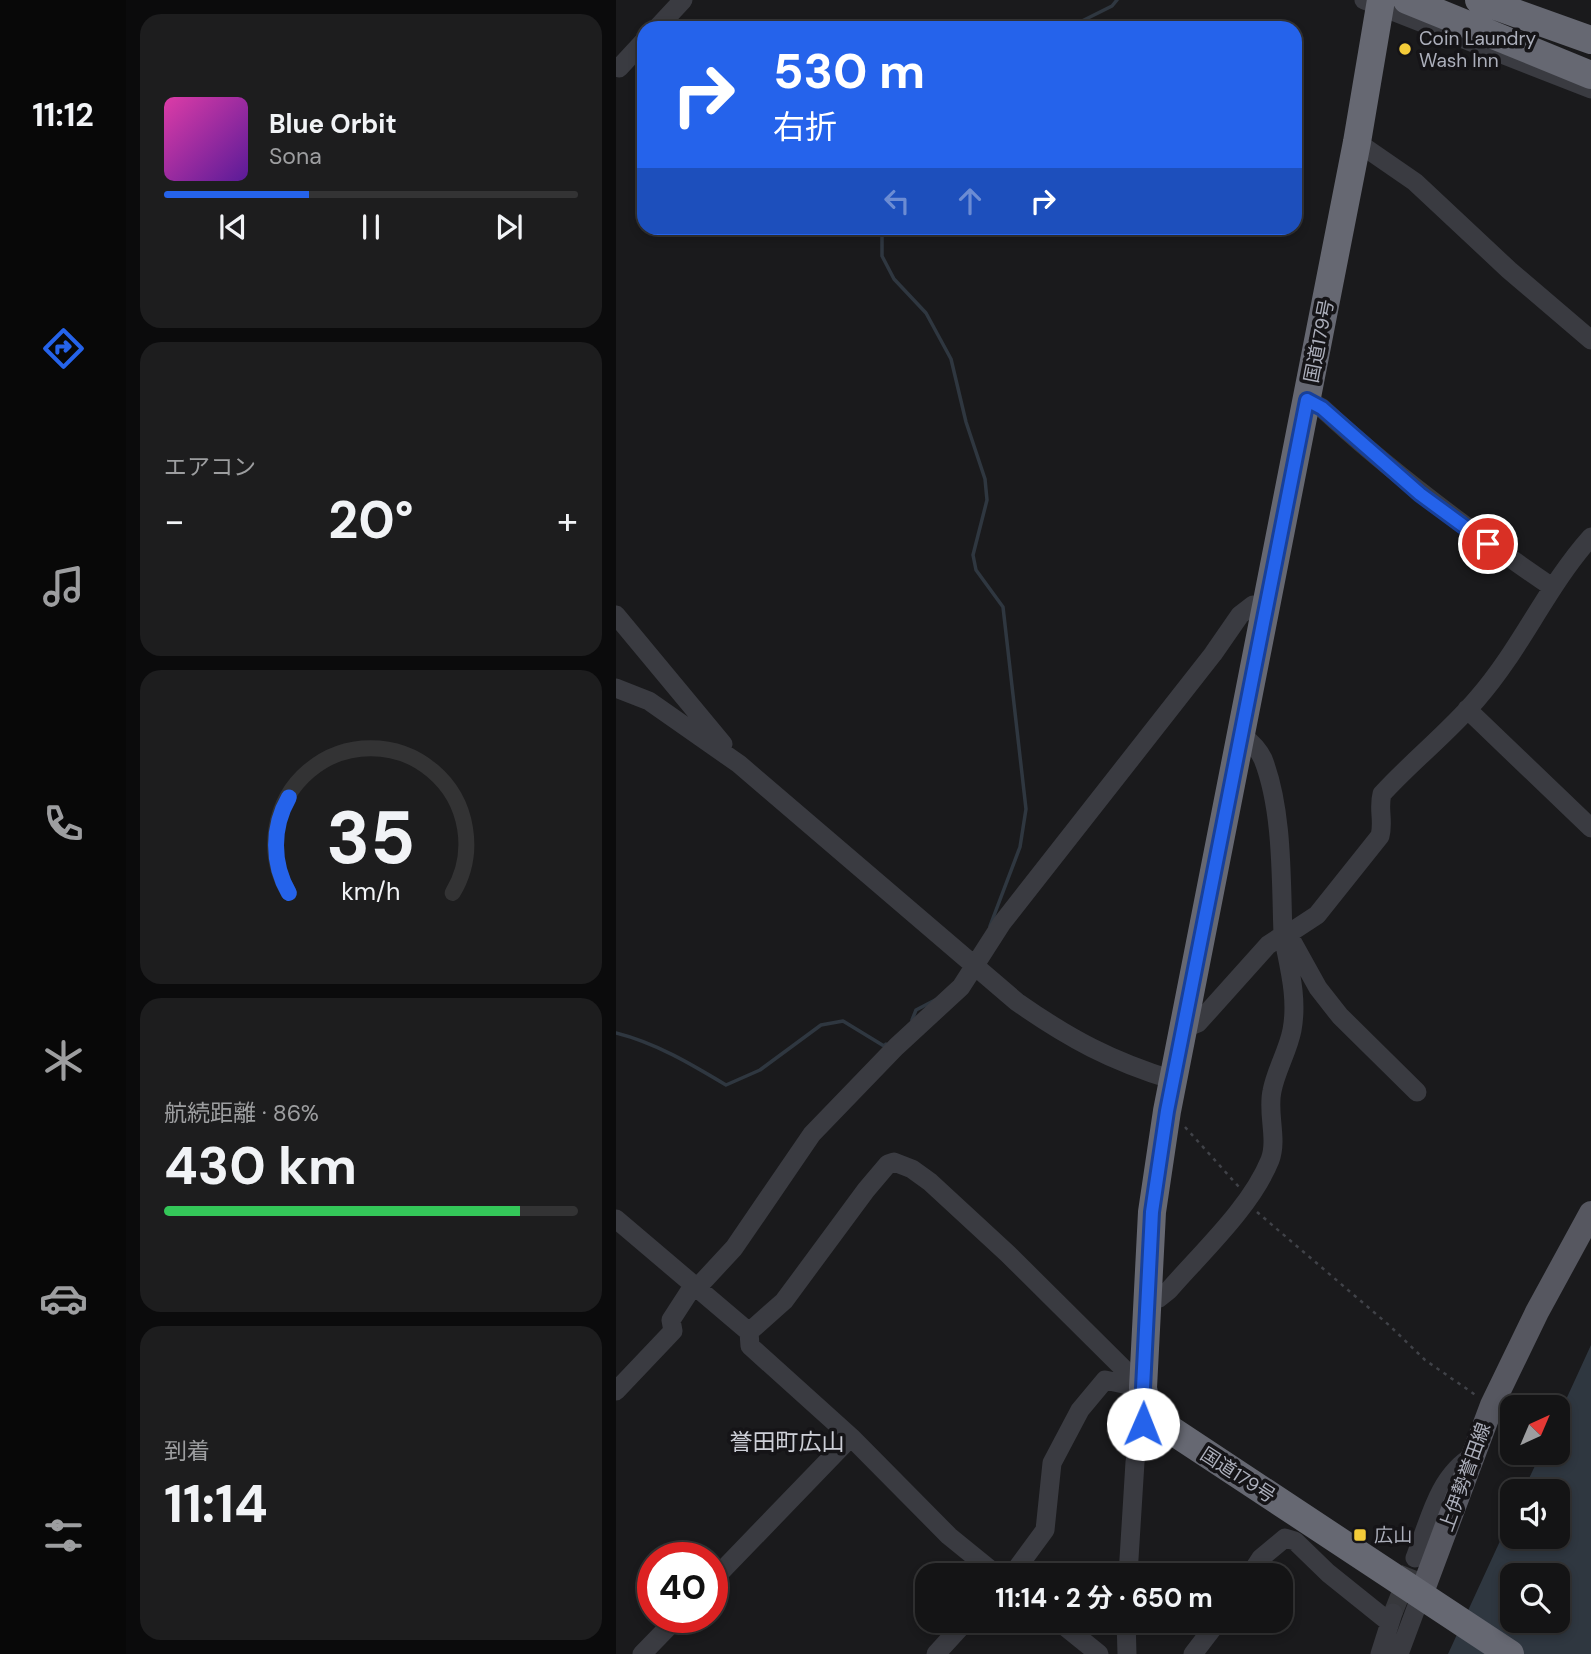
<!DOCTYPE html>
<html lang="ja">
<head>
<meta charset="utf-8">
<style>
	:root { --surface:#141415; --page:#1d1d1e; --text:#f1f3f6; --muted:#9d9ea0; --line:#333334; --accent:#2563eb }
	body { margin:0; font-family:"DM Sans","Noto Sans JP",sans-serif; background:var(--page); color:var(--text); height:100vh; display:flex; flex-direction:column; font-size:26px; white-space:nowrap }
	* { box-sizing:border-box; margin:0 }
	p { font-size:23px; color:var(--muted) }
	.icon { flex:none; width:38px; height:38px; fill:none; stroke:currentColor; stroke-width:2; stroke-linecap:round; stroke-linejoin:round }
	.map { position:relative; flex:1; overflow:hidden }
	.panel { display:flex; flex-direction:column; gap:14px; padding:14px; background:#0b0b0c; width:490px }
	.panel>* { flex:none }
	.hud { position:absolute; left:21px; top:21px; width:665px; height:214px; border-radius:21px; box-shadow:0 4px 10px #0003,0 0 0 2px var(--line); background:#2563eb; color:#fff; overflow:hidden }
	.needle { width:46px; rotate:44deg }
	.buttons { position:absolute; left:884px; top:1395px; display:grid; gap:14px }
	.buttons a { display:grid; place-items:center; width:70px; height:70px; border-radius:14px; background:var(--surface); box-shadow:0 4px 10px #0003,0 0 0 2px var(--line); font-size:35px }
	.speed { position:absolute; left:21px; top:1542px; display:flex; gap:14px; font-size:35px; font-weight:700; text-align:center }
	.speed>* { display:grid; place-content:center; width:91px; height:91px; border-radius:50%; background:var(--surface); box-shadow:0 4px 10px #0003,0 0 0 2px var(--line); line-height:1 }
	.speed .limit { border:10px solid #d22; background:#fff; color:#111 }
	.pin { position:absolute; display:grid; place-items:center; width:60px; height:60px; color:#fff; margin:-30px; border:4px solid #fff; border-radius:50%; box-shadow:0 2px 7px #0007 }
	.me { position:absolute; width:77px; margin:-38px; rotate:1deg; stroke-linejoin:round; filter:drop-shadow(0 0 5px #0008) }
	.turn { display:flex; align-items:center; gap:24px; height:147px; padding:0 21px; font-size:32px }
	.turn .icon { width:91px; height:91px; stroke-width:2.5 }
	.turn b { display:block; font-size:49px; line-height:60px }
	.lanes { display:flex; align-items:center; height:66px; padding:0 21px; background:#0003; justify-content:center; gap:35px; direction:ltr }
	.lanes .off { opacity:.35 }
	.big { font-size:52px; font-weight:700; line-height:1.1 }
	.panel .widget { flex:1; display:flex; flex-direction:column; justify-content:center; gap:10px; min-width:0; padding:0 24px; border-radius:21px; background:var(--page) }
	.panel .dial { align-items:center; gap:0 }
	.dial svg { height:182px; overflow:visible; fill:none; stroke:var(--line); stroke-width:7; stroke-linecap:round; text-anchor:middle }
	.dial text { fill:var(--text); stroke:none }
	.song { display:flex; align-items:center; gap:21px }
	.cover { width:84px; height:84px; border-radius:10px; background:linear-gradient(135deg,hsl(320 70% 55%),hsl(270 70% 35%)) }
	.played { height:7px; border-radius:4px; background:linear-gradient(90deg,var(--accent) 35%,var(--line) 35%) }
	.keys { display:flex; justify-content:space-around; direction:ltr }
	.heat { display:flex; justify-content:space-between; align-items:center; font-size:38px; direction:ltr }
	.charge { height:10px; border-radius:5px; background:linear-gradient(90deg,#34c759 86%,var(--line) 0) }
	.trip { position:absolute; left:299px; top:1563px; width:378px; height:70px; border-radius:21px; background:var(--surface); box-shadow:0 4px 10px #0003,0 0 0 2px var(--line); font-weight:700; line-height:70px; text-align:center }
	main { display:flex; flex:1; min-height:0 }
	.dock { display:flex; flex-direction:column; width:126px; justify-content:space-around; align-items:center; background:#080808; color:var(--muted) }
	.dock .icon { width:49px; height:49px }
	.dock .active { color:var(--accent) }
	.dock b { font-size:32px; color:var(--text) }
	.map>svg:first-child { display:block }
</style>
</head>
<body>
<main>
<nav class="dock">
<b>11:12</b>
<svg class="icon active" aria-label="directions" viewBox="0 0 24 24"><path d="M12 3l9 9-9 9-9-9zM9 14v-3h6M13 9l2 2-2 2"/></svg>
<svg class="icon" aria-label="music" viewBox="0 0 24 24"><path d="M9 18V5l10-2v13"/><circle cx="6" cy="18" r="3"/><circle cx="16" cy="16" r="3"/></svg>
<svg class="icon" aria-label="phone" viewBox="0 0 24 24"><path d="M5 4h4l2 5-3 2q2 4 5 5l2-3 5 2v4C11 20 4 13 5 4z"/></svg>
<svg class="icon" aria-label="climate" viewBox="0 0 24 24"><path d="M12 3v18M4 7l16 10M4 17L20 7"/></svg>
<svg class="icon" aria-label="car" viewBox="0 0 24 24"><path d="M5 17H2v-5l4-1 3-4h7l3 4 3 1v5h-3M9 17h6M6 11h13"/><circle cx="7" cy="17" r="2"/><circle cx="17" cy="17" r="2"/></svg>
<svg class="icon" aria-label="filters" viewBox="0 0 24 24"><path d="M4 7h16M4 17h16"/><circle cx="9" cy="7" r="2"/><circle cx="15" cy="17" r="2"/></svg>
</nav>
<section class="panel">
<div class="widget">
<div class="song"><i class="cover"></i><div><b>Blue Orbit</b><p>Sona</p></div></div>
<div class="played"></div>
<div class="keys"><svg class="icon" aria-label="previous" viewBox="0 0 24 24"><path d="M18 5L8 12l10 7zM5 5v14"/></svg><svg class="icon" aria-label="pause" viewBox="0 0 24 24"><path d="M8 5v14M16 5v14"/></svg><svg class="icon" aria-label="next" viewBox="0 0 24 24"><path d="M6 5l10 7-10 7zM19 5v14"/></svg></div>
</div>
<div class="widget"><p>エアコン</p>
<div class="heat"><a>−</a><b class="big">20°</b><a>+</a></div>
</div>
<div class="widget dial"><svg viewBox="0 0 100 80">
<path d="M14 69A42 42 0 1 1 86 69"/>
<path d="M14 69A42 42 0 0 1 14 27" stroke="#2563eb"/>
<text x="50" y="56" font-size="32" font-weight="700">35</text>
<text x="50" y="72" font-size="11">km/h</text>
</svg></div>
<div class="widget"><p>航続距離 · 86%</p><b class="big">430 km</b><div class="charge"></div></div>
<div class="widget"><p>到着</p><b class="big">11:14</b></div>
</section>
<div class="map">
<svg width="975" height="1654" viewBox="0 0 975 1654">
	<rect width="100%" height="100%" fill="#1a1a1c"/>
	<path fill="#2f3740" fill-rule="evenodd" d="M975,1345V1654H832L896,1515V1536H942V1491H907L925,1453L942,1452V1417ZM896,1575H942V1620H896Z"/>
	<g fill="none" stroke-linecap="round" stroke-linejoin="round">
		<path stroke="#2f3740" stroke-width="3.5" d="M452,28L496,6L501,0
			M266,228V256L278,279L310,313L335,359L350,422L369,479L371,500L357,555L360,570L387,607L410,809L404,847L374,926
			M296,1020L300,1010L321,999
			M0,1033C40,1043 75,1064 110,1085L144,1070L205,1025L227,1021L268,1046L270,1044"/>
		<path stroke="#37383c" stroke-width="19" stroke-dasharray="19 10" stroke-linecap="butt" d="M777,1613L799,1558"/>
		<path stroke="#404248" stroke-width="2.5" stroke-dasharray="3.5 5" stroke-linecap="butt" d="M569,1127L623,1187
			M641,1212L774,1326L809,1360L861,1396"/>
		<path stroke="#3a3b41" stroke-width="19" d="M748,0L975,89
			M41,28L67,0
			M3,68L28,41
			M741,142L799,182L893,270L975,340
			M691,400L706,408C778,475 855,532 936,587
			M0,615L107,744
			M0,688L33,701L123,764L401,1002C454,1039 495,1061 557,1080
			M851,709L975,828
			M626,735C634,741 642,748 647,759C667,810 665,880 667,935L672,934L701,915L764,836C768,821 762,809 766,794C796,761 832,733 861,699C905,649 931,586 975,537
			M672,934L702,988L724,1016L801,1092
			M0,1219L133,1332
			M80,1289L118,1248L196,1134L280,1047L345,987L386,923L597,654L624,615L637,605L651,608
			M530,1301L543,1298L553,1290C586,1252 635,1207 654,1160C662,1139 651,1113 656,1091C660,1070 672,1051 676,1030C682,998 673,967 667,935L652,945L582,1023L567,1029
			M0,1391L57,1331L55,1320L77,1286
			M799,1558C813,1522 822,1476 857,1456
			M381,1575L333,1536L235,1437L134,1346L133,1332L168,1301L250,1190L272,1164L278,1162L296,1169L314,1182L392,1254L527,1388
			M396,1575L429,1530L436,1463L464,1410L489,1380L526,1388
			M512,1575L519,1462L530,1405
			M634,1575L645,1558L669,1538L679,1541L712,1573L773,1622
			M96,1581L235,1437
			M441,1620L483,1654
			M510,1620L511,1654
			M26,1654L62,1617
			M320,1654L351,1620
			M577,1654L603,1620
			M764,1654L777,1613
			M783,1654L805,1595"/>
		<path stroke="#565760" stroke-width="24" d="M805,1595L876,1405L921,1312L975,1213"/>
		<path stroke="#666872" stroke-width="28" d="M765,0L741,142L551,1111L536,1212L527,1388L530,1405L549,1426L894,1654
			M791,0L975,75
			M863,0L975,40"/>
	</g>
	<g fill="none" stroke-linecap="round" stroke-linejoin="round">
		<g stroke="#184099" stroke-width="18">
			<path id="route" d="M527,1424L530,1405L527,1388L536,1212L551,1111L691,400L706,408L804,494L872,544"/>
		</g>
		<use href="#route" stroke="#2563eb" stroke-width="12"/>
	</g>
	<g fill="#f4cc39" stroke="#151417" stroke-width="2.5">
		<circle cx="789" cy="49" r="7"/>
		<rect x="737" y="1528" width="14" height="14" rx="3.5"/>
	</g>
	<g text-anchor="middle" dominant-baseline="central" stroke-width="7" stroke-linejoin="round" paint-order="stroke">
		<g font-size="19" fill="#acafbb" stroke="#151417" text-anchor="start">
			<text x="803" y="38">Coin Laundry<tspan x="803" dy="22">Wash Inn</tspan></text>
			<text x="758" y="1535">広山</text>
		</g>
		<g font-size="19" fill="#acafbb" stroke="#151417">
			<text transform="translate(703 341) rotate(-79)">国道179号</text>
			<text transform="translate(622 1475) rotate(33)">国道179号</text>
			<text transform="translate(849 1477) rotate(-70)">上伊勢誉田線</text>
		</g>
		<g font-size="23" fill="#cdcfd7" stroke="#151417">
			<text x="171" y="1442">誉田町広山</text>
		</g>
	</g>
</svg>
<div class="buttons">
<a><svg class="needle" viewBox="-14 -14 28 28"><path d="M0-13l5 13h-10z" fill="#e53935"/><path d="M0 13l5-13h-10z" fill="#9d9ea0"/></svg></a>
<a><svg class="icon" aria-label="sound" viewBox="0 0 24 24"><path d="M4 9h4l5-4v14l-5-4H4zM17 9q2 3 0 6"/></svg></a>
<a><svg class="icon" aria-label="search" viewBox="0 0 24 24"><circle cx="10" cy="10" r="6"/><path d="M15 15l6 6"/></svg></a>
</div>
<div class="speed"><div class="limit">40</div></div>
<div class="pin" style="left:872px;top:544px;background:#d93025"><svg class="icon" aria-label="arrive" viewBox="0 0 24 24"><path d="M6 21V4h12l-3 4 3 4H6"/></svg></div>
<svg class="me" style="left:527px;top:1424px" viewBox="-20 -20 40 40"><circle r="19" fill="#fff"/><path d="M0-13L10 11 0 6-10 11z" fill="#2563eb"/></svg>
<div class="trip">11:14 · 2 分 · 650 m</div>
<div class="hud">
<div class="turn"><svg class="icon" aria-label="right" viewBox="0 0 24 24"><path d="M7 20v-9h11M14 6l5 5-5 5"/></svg><div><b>530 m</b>右折</div></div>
<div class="lanes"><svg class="icon off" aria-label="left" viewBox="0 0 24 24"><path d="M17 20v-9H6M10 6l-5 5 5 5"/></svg><svg class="icon off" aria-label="ahead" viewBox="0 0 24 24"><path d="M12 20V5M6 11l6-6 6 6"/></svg><svg class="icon" aria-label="right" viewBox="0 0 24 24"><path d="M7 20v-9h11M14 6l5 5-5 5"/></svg></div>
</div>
</div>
</main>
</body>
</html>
